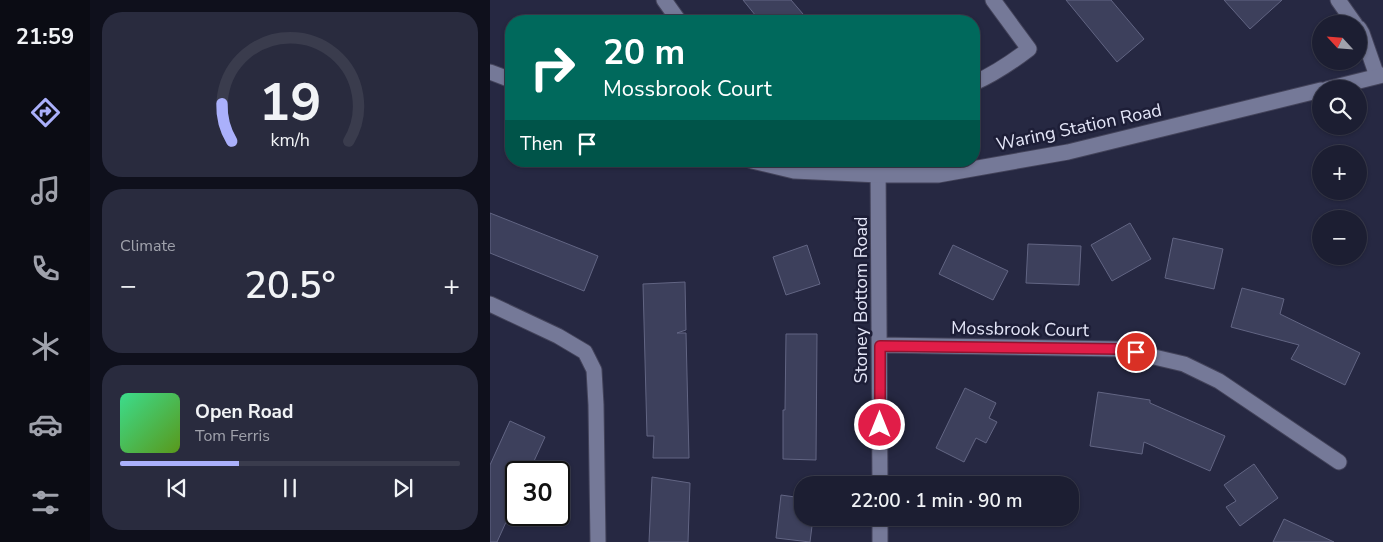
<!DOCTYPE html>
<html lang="en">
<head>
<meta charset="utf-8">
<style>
	:root { --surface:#1c1e32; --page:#292b3e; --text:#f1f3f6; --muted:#a0a2ac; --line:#3a3c4d; --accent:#aab0fb }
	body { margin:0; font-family:"Nunito Sans",sans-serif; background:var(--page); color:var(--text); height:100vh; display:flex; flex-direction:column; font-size:19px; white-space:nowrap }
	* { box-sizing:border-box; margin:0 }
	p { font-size:16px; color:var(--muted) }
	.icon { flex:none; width:28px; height:28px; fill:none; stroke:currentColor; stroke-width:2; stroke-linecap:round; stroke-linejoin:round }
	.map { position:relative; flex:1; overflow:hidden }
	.side { display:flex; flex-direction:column; gap:12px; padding:12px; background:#0f101c; width:400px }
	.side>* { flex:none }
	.top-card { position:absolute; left:15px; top:15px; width:475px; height:152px; border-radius:20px; box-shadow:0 1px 4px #0004,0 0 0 1px var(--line); background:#00695c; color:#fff; overflow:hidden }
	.needle { width:32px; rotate:296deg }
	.tools { position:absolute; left:822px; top:15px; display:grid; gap:10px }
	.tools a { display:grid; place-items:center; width:55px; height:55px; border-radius:50%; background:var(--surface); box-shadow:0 1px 4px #0004,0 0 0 1px var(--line); font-size:25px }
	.speed { position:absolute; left:15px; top:461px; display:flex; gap:10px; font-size:25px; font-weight:700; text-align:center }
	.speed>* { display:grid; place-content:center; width:65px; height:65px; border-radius:50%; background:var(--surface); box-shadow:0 1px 4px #0004,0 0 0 1px var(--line); line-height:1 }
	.speed .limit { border:2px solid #111; border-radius:8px; background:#fff; color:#111 }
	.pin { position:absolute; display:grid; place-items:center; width:42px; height:42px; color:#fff; margin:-21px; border:2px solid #fff; border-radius:50%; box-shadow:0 1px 5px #0007 }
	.me { position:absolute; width:55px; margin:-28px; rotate:0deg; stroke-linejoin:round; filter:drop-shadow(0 0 4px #0008) }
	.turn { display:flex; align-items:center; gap:18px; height:105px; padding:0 15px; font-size:22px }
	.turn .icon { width:65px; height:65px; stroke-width:2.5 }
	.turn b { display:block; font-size:35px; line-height:42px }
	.then { display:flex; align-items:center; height:48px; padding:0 15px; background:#0003; gap:10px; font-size:19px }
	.big { font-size:38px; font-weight:600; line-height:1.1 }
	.side .tile { flex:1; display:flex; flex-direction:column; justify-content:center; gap:8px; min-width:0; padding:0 18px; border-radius:20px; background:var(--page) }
	.side .dial { align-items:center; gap:0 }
	.dial svg { height:130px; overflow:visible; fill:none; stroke:var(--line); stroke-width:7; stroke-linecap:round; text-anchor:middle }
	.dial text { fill:var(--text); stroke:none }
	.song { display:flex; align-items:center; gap:15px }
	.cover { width:60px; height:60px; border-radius:8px; background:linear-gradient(135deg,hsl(150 70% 55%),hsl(90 70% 35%)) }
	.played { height:5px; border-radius:2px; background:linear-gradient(90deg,var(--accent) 35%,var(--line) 35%) }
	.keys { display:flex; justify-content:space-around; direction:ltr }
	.heat { display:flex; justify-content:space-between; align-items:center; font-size:28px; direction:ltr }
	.trip { position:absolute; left:304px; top:476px; width:285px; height:50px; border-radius:20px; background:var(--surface); box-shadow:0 1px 4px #0004,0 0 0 1px var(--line); font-weight:600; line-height:50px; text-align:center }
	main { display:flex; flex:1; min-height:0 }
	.tabs { display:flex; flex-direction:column; width:90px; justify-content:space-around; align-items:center; background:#0b0c14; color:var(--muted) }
	.tabs .icon { width:35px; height:35px }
	.tabs .selected { color:var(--accent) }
	.tabs b { font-size:22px; color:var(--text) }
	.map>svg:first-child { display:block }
</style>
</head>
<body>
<main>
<nav class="tabs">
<b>21:59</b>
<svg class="icon selected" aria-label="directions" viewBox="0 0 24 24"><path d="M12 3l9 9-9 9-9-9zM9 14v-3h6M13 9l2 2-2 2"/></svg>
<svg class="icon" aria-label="music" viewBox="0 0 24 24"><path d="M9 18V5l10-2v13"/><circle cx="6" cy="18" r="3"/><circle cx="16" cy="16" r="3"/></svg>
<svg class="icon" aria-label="phone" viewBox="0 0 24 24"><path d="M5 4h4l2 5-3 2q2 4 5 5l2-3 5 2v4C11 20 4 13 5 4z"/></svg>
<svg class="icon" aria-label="climate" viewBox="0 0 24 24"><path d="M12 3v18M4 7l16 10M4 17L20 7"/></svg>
<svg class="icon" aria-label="car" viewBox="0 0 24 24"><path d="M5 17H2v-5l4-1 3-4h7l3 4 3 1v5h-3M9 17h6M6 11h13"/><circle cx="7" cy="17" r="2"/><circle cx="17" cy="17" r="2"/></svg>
<svg class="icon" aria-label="filters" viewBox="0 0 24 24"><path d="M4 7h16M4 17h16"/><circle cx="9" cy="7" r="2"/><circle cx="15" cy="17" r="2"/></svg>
</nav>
<section class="side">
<div class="tile dial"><svg viewBox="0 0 100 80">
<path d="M14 69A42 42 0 1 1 86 69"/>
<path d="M14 69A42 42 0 0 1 8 46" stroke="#aab0fb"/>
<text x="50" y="56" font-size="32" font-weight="700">19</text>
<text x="50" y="72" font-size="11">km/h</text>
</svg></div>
<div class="tile"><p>Climate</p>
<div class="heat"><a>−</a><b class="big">20.5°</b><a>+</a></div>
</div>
<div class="tile">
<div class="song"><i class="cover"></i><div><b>Open Road</b><p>Tom Ferris</p></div></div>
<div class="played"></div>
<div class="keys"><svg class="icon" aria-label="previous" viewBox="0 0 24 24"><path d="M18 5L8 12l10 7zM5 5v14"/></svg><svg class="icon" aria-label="pause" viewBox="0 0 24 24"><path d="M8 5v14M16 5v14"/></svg><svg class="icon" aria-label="next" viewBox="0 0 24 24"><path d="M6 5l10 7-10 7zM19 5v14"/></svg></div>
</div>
</section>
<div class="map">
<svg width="893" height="542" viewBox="0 0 893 542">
	<rect width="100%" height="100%" fill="#262842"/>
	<path fill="#3d405c" stroke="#626583" d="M253,0H301L319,21H270Z
		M576,0H621L654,39L627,62Z
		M734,0H792L760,29Z
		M0,213L108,256L94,291L0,253Z
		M640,223L661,259L622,281L601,245Z
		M683,238L733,249L724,289L675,278Z
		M538,244L591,246L589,285L536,283Z
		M317,245L330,284L296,295L283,257Z
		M463,245L518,271L503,300L449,274Z
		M195,282L196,330L187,333H196L199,458H163L164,436H157L153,284Z
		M752,288L794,299L790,314L870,353L855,385L801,359L809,345L741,327Z
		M296,334H327L326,460L293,459V410H295Z
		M475,388L506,403L499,418L507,422L496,443L486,438L474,462L446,448Z
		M608,392L660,400V403L735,436L720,471L654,442L652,454L600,446Z
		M20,421L55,437L39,472H26V500L7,542H0V465Z
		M764,464L788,498L750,526L736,507L746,501L734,485Z
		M162,477L200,483L198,542H159Z
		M291,495L312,498V518H323L320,542L286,538Z
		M794,519L844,542H783Z"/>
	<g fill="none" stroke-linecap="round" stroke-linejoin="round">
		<g stroke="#43435a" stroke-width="17">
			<path id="street" d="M174,0L189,21
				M848,0L865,24
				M869,28L872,33L887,76
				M484,83C504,74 522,62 539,49L503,0
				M388,161L390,485
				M0,304L68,336L95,352L104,370L106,405L108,542
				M390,345L630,349L694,364L729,381L849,462
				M390,542V518"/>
		</g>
		<g stroke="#43435a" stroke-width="17">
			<path id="secondary" d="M0,72L21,80
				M837,89L893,75
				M262,161L304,171L389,175H448L578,152L831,90"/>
		</g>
		<use href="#street" stroke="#757998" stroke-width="15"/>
		<use href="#secondary" stroke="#757998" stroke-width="15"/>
	</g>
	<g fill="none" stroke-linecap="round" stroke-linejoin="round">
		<g stroke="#92132f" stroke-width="12">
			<path id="route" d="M390,425V346L630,349L646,352"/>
		</g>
		<use href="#route" stroke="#e11d48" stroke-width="9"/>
	</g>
	<g text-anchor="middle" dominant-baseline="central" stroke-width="5" stroke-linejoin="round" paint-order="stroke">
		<g font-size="18" fill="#e3e5f7" stroke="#1d1e37">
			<text transform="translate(589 127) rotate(-12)">Waring Station Road</text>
			<text transform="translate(371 300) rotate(-90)">Stoney Bottom Road</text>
			<text transform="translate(530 329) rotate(1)">Mossbrook Court</text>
		</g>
	</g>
</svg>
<div class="tools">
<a><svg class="needle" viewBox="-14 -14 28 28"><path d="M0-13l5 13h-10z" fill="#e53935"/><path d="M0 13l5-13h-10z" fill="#a0a2ac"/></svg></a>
<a><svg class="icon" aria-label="search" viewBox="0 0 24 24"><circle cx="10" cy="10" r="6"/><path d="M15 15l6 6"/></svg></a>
<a>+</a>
<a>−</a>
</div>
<div class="speed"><div class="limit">30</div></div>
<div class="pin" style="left:646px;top:352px;background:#d93025"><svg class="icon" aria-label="arrive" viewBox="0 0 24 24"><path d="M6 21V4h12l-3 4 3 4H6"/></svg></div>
<svg class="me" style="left:390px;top:425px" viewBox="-20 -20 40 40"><circle r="17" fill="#e11d48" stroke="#fff" stroke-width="3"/><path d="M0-11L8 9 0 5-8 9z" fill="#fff"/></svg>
<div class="trip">22:00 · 1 min · 90 m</div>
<div class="top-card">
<div class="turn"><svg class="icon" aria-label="right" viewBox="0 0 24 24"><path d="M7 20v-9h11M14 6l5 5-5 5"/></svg><div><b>20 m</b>Mossbrook Court</div></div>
<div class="then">Then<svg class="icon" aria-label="arrive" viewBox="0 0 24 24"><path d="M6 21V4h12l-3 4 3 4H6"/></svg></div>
</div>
</div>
</main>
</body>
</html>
